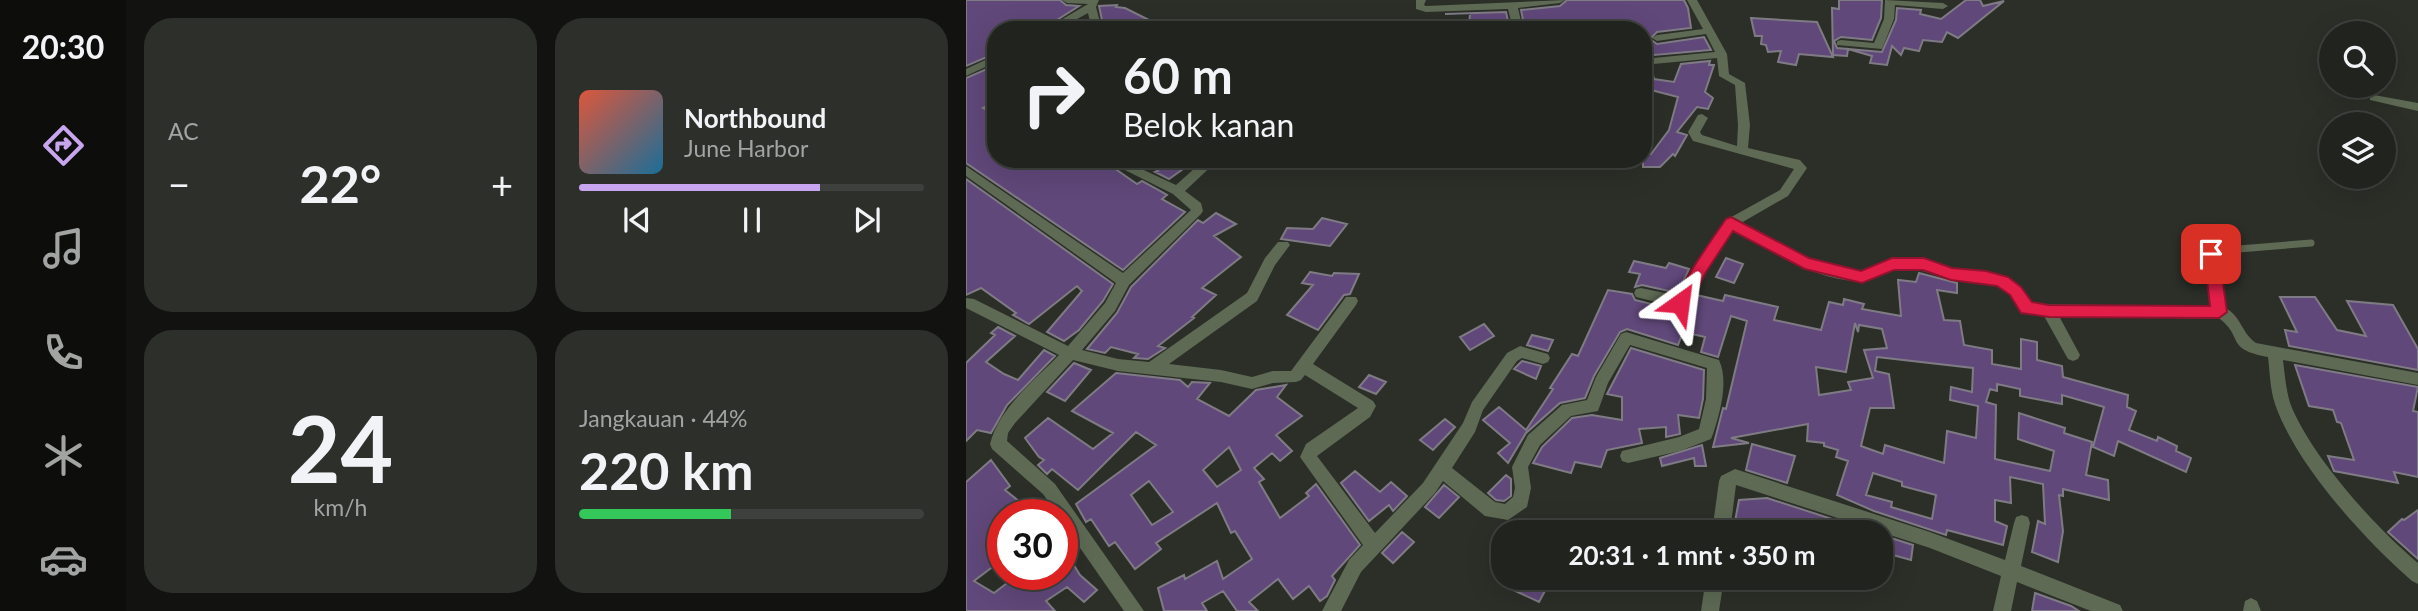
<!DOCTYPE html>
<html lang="id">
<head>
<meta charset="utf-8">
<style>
	:root { --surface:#20231e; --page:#2d2f2b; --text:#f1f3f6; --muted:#a2a4a4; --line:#3d403c; --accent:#c8a6ef }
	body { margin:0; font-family:Lato,sans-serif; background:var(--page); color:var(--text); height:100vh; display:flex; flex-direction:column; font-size:26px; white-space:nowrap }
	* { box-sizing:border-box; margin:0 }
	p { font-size:23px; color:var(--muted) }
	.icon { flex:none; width:38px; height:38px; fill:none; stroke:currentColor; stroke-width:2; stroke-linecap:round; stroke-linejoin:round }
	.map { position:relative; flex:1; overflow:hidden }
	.details { display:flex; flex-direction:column; gap:18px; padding:18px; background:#121310; width:840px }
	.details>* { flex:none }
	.banner { position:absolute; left:21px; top:21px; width:665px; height:147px; border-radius:28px; box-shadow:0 7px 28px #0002,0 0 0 2px var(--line); background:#20231e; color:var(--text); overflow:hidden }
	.tools { position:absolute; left:1353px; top:21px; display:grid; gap:14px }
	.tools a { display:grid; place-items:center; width:77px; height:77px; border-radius:50%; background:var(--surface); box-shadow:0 7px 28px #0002,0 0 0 2px var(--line); font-size:35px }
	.speed { position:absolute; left:21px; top:499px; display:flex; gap:14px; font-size:35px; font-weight:700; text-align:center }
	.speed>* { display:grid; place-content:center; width:91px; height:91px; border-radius:50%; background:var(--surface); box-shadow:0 7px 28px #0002,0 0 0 2px var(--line); line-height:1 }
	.speed .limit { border:10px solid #d22; background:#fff; color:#111 }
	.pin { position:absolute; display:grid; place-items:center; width:60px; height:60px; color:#fff; margin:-30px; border-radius:14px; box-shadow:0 4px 10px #0006 }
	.me { position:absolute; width:77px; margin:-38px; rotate:31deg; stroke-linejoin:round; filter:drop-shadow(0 0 5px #0008) }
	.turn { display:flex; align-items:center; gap:24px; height:147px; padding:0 21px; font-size:32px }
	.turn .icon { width:91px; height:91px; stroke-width:2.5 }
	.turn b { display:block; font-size:49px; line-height:60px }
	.big { font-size:52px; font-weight:700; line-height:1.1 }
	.details .card { flex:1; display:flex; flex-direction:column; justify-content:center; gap:10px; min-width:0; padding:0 24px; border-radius:28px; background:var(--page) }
	.details .dial { align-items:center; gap:0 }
	.dial b { font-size:91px; line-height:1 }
	.song { display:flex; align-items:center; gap:21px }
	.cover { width:84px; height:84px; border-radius:10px; background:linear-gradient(135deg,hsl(10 70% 55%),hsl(200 70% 35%)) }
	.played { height:7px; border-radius:4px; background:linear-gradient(90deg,var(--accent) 70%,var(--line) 70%) }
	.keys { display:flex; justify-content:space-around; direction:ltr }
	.heat { display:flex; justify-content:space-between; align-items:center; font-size:38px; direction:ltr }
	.charge { height:10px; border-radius:5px; background:linear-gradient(90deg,#34c759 44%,var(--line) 0) }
	.details .tiles { flex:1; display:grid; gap:18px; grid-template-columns:repeat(2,1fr) }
	.trip { position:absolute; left:525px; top:520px; width:402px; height:70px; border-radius:28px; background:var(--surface); box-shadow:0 7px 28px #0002,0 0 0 2px var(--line); font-weight:700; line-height:70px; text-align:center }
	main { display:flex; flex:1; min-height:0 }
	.dock { display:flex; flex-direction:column; width:126px; justify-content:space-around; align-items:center; background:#0d0e0c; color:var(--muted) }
	.dock .icon { width:49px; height:49px }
	.dock .selected { color:var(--accent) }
	.dock b { font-size:32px; color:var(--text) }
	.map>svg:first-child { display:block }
</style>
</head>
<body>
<main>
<nav class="dock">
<b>20:30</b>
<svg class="icon selected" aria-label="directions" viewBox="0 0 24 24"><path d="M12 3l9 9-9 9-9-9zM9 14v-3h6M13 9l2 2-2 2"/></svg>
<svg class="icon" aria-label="music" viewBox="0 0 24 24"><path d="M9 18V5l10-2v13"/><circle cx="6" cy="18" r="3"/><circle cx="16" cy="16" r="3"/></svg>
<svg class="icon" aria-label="phone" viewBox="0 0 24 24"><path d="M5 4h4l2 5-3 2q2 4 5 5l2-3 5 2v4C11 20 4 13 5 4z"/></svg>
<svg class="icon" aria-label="climate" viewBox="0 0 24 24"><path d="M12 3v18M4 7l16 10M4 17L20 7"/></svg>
<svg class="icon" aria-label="car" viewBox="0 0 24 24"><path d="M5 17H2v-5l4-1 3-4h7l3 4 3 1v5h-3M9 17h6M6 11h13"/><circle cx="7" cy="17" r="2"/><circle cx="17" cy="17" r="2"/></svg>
</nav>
<section class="details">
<div class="tiles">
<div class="card"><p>AC</p>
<div class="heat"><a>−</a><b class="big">22°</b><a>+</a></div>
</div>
<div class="card">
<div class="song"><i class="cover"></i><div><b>Northbound</b><p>June Harbor</p></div></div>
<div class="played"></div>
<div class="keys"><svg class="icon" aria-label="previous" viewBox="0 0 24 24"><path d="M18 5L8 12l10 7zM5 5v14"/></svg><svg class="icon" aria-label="pause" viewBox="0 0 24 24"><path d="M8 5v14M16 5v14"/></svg><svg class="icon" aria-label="next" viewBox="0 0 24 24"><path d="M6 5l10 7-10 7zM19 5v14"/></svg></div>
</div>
<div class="card dial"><b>24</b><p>km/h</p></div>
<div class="card"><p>Jangkauan · 44%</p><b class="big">220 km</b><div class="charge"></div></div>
</div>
</section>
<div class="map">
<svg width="1452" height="611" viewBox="0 0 1452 611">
	<rect width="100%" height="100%" fill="#2b2f28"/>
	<path fill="#60487a" stroke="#7f7b84" stroke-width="2" fill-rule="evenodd" d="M0,0H94L100,5L113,6L75,30H30V53L0,66Z
		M601,0H718L722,8L725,28L691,32L684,39L691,44L738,37L745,50L677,56V30H668L667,27L647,30H559L555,10L594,6Z
		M873,0H916L915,18L906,40L875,37L868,41L871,48L916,52L930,20L931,8L955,10L954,14L975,19L1000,0H1014L1017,6L1038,1L992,38L981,32L976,42L957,40L953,51L938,48L935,55L926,46L921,65L904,63L906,56L882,49L881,56L867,55L866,8L873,9Z
		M151,5L150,7L159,8L203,30H138L133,6Z
		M540,12L544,30H515L516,26H503L504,14H479Z
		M785,18L851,22L867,57L833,54L830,65L812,62L815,51L802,52L800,45L795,44L796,36H789Z
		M744,61L743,65H748L739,92L747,98L742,109L731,107L711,132L721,135L709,156L707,154L694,167H677V153L685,154L703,130L712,97L677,88V68L685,67L688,79L708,82L715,64Z
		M30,65V101L17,108L30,114V159L45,167L59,159H135L171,184L176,181L189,188L201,195L196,199L219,212L157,270L0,163V78Z
		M192,159H231L203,179L189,172L192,171L183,165Z
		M0,179L147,284L137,301L113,330L98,341L81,332L116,291L111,286L63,324L47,315L50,313L15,288L0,295Z
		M250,213L270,224L248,236L275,257L236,288L250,295L226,317L228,318L192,346L199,348L182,359L168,358L172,354L145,347L139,353L121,349L151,313L165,287L232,220L237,223Z
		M356,218L381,224L364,246L315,239L321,228L347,229Z
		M760,258L777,264L768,283L750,277Z
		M668,261L700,268L703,263L723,269L712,293L676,285L669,287L674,274L663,272Z
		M344,272L366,276L368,273L393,274L384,294L378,295L352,330L321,315L347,285L336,283Z
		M953,273L991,283V293L971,290L978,320L994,321L998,345L1026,350V364L1055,369V339L1071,342V360L1096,366L1097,377L1162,395L1161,407L1170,411L1163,430L1191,441L1192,437L1211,446L1210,451L1225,458L1220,472L1152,441L1148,456L1127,447L1138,407L1096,395V404L1054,396V389L1031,384V391L1024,389L1020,402L1030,405L1029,459L1084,471L1088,451L1052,439L1053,413L1099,428L1098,433L1126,442L1120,475L1142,480L1143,500L1097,489V496L1093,495L1097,531L1092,562L1066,552L1072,521L1079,524L1077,484L1044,477L1045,503L1029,500V521L1041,526L1037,545L981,530L980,535L908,511L871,495L882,461L870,457L872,450L858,446V443L841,441L842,424L765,438L783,443L747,447L757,408L760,409L781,321L765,316L752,357L735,352L739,337L717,332L712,345L661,329L654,332L628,376L619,398L594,403L560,433L542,463L532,453L544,443L517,420L533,407L560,430L587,389L584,388L606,354L612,356L642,290L666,294L669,300L713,311L724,306L730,295L757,301L759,295L812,307L808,320L855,330L863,302L877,305L878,299L898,304L896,309L935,316L932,280L950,282ZM889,323L892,332L893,325L916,329L921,348L898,350L907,378L882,382L885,390L853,395L850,367L880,372ZM911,357L1007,368L1006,392L985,387L984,400L1012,406L1010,438L981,431L978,463L919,445L917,454L895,446L904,408H928L923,374L909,371ZM907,473L936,482V486L970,495L966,519L925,507L926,502L900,495Z
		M1314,297H1349L1371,330L1400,336L1381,301L1427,305L1452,349V370L1323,346L1319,330L1331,332Z
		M518,324L528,336L504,350L494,337Z
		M32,327L49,336L20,362L38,374L52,380L78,350L89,356L41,405L25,433L11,430L0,441V363L29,335L25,333Z
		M566,335L587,340L582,351L561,345Z
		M665,348L738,370L737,399L733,418L712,415L714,434L700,437V427L673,429L676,443L641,450L635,467L609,462L605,473L567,463L576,447L606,418L626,415L656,420V397L641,394Z
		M556,361L575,366L570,379L548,369Z
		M108,363L125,370L99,401L81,392Z
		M1329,365L1452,387L1447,411L1452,412V477L1428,472L1432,483L1368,471L1362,456L1388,460L1375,423L1371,422L1367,410L1343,406Z
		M150,373L214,380L222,387L226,382L244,383L231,399L263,416L290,390L320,385L311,397L336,416L310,435L326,451L314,461L306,453L288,468L298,479L293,482L314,518L343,496L340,493L350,484L394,545L366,576L369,580L361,596L354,601L343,586L327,599L312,579L283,602L292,611H271L257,591L236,603L241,611H198L192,588L218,575L219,579L251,561L257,579L286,559L269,531L265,533L251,503L190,543L195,549L169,569L149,542L143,546L125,519L120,522L110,504L190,445L170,432L112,490L86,469L81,474L72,465L78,460L73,457L59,438L82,418L127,449L147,433L106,411ZM263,447L275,470L251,487L237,470ZM183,481L207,512L186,525L165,495Z
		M403,375L420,382L410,394L393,387Z
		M479,419L489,427L467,450L454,440Z
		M786,444L829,456L821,483L780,470Z
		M736,445L740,466H729L728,458L696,466L694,458Z
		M25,460L44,486L39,490L69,514H37V559L8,581L28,593L45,580L41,574H96V565L104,559L114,575L131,590L118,602L101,587L80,601L89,611H0V482Z
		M389,471L414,492L425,482L441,496L427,511L423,505L403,521L375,483Z
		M540,475L545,479V496L538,501L530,500L522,493Z
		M478,485L493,497L473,518L459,507Z
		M801,498L900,530V532H767L773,500Z
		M1452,510V559L1422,532L1436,519L1438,520Z
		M436,532L448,542L427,563L416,553Z
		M925,538L947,545L945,560L923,554Z
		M549,578H586L573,602L543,588Z
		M1069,593L1105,606L1113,611H1066Z"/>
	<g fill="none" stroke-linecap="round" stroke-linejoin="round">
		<path stroke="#5e6a54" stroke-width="7" d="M1253,312L1245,256L1248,251L1345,243"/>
		<path fill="#5e6a54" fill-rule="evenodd" d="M96,0H133L130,7L136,30H126L122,13L91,30H78L122,4L101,3Z
			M450,0H460L458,5L460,6L599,0L594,3L552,8L557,30H547L542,9L460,12L450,9Z
			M721,0H731L761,54L763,74L779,83L784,125L782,148L834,160L841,168L822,196L775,223C808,241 855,271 893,271C905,271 916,261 928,259C948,255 966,265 985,269C1001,272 1017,270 1033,275C1056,283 1055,299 1068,304L1257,307C1275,314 1275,333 1290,343L1452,373V385L1317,360C1319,376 1320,393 1326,408C1348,459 1409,527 1452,563V584L1446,581C1398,539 1330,465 1309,404C1304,389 1304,373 1302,357C1259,349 1278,338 1254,319L1093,316L1114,355L1112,359L1107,361L1102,359L1078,316C1041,315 1055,292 1027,284C1015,280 1002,282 989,280C970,277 952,266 932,269C917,270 906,282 891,281C847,279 804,251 767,230L738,273L723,304L714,308L670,297L668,293L670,289L675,288L713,296L728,266L760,220L814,190L828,169L727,141L722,132L732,115L736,114L742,118L734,132L736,135L771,146L772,125L769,85L753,76L751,58L677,65V59L749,52L740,34L691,41L686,38L691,35L737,29Z
			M919,0L977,3L982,6L977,9L929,5L928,19L916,49L871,45V41L875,40L908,43L918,19Z
			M30,55V62L0,76V69Z
			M1408,95L1452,103V111L1404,100V96Z
			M137,159H154L210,185L239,159H253L219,191L235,203L237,211L235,214L163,285L149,311L116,350L152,359L183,362L281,293L299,258L312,242H322L324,245L309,265L291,301L203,364L255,370L286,377L307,371H325L380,297H390L392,301L390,305L347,364L407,401L410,406L404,417L351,456L409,533L457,483L497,423L506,402L541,353L554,346L582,354L584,358L582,362L577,364L556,358L551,361L517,410L509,432L486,468L529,502L539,504L547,497L549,488L546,467L562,435L596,405L621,400L630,377L655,334L660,332L753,360C763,381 754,413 747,434L745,439L714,451L662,463L656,461L654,456L656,451L713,437L733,429L740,399L741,368L664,345L642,383L632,411L605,416L574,445L562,467L565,488L561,507L542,520L519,516L477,481L469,493L395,572L375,611H356L383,560L397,545L334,457L340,444L392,408L339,375L335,380L330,382L307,383L286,389L255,382L152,371L107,360L49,423L42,433L41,441L89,484L178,611H158L96,522V514H91L77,494L26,449L24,444C33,408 68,381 93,355L0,308V298L8,299L102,346L139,303L150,283L0,176V166L157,273L225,210L207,194Z
			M769,469L964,532L1039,560L1048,523L1050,517L1056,515L1062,517L1064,523L1055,566L1154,605L1157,611H1125L1051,582L1045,611H1027L1035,576L964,548L770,485L764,532H746L753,481L755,476Z
			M740,578H758L753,611H735Z
			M1285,598L1291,601L1295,611H1277L1279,601Z"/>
	</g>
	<path fill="#e11d48" stroke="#92132f" stroke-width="2" d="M765,217L843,258L895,271L926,258H958L986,268L1020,271L1042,277L1055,287L1066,302L1083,305L1244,306L1238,254L1245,248L1253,254L1261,312L1253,318L1083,317L1055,313L1044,295L1031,286L985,280L957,270H928L896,283L839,269L767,231L740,272L726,301L720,307H709L706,303C722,274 741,246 760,219Z"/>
</svg>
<div class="tools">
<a><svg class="icon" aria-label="search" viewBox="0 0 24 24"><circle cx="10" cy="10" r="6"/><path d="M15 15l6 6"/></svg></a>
<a><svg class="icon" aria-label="layers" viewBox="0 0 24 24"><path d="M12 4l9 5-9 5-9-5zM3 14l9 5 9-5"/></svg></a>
</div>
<div class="speed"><div class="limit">30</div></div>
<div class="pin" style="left:1245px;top:254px;background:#d93025"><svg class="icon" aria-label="arrive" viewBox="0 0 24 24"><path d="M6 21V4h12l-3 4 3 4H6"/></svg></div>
<svg class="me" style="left:714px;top:303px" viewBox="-20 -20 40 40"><path d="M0-17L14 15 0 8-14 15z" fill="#e11d48" stroke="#fff" stroke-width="4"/></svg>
<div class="trip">20:31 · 1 mnt · 350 m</div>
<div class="banner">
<div class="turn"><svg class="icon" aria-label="right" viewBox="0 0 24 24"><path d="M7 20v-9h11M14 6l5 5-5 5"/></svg><div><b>60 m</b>Belok kanan</div></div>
</div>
</div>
</main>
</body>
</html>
